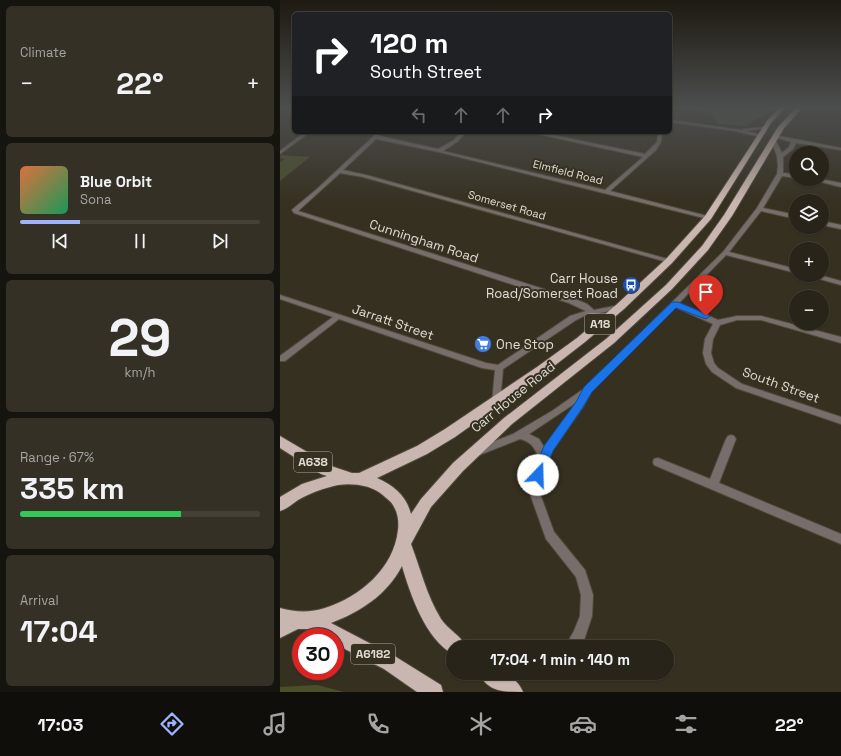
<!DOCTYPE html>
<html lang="en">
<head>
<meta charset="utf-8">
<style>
	:root { --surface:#282419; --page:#343026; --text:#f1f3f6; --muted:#a5a4a2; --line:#444138; --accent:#9db4fd }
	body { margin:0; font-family:"Space Grotesk",sans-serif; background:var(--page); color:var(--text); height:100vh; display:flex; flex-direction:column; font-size:15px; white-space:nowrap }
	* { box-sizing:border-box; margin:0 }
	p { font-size:13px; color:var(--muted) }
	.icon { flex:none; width:22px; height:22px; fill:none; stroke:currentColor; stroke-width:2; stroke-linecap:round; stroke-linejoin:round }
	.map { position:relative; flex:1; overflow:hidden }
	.side { display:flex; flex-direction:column; gap:6px; padding:6px; background:#16140e; width:280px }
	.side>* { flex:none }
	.banner { position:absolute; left:12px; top:12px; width:380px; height:122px; border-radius:6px; box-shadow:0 1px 3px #0004,0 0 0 1px var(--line); background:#202124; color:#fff; overflow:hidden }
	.controls { position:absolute; left:509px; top:146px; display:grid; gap:8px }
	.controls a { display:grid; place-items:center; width:40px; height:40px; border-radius:50%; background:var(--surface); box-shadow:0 1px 3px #0004,0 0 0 1px var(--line); font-size:20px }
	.speed { position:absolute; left:12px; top:628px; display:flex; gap:8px; font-size:20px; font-weight:700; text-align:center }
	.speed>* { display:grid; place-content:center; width:52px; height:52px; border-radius:50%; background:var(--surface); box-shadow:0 1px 3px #0004,0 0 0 1px var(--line); line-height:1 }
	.speed .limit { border:6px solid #d22; background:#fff; color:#111 }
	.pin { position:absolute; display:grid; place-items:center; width:34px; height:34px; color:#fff; margin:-41px -17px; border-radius:50% 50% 50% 0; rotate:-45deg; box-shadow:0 0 4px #0007 }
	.pin .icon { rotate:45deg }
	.me { position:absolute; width:44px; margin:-22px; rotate:21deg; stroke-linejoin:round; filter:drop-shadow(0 0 3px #0008) }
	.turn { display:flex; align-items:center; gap:14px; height:84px; padding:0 12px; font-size:18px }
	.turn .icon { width:52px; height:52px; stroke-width:2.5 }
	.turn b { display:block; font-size:28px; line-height:34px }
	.lanes { display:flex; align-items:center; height:38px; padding:0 12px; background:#0003; justify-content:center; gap:20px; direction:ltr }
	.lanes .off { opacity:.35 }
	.big { font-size:30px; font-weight:600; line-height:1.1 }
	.side .card { flex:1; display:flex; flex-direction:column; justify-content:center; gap:6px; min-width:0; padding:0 14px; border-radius:6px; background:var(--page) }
	.side .dial { align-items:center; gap:0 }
	.dial b { font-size:52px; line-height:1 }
	.song { display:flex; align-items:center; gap:12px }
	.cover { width:48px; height:48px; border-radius:6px; background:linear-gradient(135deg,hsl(20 70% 55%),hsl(150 70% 35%)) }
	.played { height:4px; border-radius:2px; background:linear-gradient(90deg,var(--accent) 25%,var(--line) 25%) }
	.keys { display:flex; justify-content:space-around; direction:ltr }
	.heat { display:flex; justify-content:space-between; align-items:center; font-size:22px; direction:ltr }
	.charge { height:6px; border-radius:3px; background:linear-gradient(90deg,#34c759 67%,var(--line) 0) }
	.trip { position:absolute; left:166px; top:640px; width:228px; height:40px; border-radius:20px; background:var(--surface); box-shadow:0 1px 3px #0004,0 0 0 1px var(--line); font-weight:600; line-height:40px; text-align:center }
	.tabs { display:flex; height:64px; justify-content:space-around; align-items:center; background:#100e0a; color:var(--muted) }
	.tabs .icon { width:28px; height:28px }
	.tabs .selected { color:var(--accent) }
	.tabs b { font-size:18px; color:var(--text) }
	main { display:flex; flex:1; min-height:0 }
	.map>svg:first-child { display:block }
</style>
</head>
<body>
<main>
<section class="side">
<div class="card"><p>Climate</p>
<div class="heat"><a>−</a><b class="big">22°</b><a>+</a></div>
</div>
<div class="card">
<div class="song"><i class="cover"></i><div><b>Blue Orbit</b><p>Sona</p></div></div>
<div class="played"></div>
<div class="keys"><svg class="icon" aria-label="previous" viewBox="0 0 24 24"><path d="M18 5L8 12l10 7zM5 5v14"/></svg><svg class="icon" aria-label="pause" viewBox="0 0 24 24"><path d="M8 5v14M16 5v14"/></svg><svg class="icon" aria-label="next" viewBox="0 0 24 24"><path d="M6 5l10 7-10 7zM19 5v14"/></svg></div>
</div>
<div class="card dial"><b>29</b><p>km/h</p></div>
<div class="card"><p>Range · 67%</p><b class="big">335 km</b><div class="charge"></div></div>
<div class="card"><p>Arrival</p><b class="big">17:04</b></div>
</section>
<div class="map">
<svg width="561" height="692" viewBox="0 0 561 692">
	<rect width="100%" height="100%" fill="#363021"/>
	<path fill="#4a4f2a" d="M395,107H498L466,126L439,124L430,114Z
		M1,155L30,157L0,181V162L5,159L0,158Z
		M37,685L64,692H0V687Z"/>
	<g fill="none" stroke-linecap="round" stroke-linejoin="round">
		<g stroke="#514c3d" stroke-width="2">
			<path id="minor" d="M558,107H561V108H559Z
				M390,120L462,130L464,129L485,127L487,128L466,131L482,135V137H480L455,131L390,122Z
				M25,132H30L0,154V151Z
				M98,132H103L99,136L158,149L174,140L182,132H186L177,142L163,151L325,190L363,157L249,132H258L365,154L377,142L378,132H382L381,142L376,150L330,191L431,217L428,219L159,152L96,139L63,170L86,175L391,260L392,261L389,263L387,262L83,177L60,173L18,211L295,299L307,304L314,310L340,305L344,307L340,309L304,316L296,320L223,369L220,403L219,405H213L212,403L215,370L202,368L59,319L5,361H0V356L53,317L0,299V295L206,363L218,365L290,316L306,311L289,303L14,213L12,210L13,209L37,189Z
				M494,135L561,148V150L516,143L513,149L503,157V173L516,174V178L502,176L483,208L516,215V219L481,211L449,252L516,269V273L446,255L399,303L438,320L457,316H481L561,337V343L481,320H457L440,325L433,339L431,353L434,363L438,368L462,384L561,417V424L456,388L432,372L426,364L423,353L425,339L433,324L395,307L311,392L303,407L272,451L263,475L259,491L274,532L305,570L313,595L312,616L304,640L299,647H285L294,631L300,616L301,595L296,577L266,539L249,491L253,475L259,459C255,448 252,442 240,439L197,456L194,455L192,452L194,449L233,434L272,411L305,388L443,252L477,208L497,174L498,166L497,156L491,140L495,139L502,153L509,147L511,142L494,137ZM297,402L264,447L259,439L249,434Z
				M529,179H540L561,183V187Z
				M542,221L561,225V229L542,225Z
				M528,275H539L561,281V285L529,276Z
				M451,435L454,436L456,439L439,483L561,534V544L374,465L373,462L374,459L378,458L430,479L446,439L448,436Z"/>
		</g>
		<g stroke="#514c3d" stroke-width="2">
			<path id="trunk" d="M500,107H506L491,123L431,219L392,263L344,309L305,342L265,373L175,437L147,454L97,478C114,486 126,495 131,514L141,499L173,463L224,418L326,339L386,285L422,246L444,215L498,127L517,107H523L504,128L452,216L428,250L392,289L334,343L232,424L183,471L151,507L131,544C141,570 146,594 161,619C168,630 181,635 186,647H173V654C146,640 130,594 122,566C107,595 80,612 51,623L116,657L161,685L163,692H137L104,669L55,644V637H42L26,629H18L0,638V608C15,612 30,613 45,608C80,597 114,568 118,530C119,523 118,513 114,507C112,502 107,499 104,496C92,485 73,483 58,485C44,488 30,493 18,500C12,504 7,509 0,511V497L22,484L47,476L41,474L0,448V436L51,466L72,473H79L137,446L165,429L257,367L297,338L336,305L386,259L425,216L487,121Z
				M199,673C217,673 235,672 243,692C225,692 207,692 199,673Z"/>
		</g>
		<use href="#minor" fill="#776e6b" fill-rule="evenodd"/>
		<use href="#trunk" fill="#cab6b0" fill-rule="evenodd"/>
	</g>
	<linearGradient id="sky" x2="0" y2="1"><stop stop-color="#1e1a12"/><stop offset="0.53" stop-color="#4c4e4e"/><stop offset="1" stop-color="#4c4e4e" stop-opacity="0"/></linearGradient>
	<rect width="561" height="203" fill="url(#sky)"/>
	<path fill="#1a73e8" stroke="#114b97" d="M392,302H398L429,315L430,316L426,319L423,318L396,308L312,392L303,407L273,451L262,478L258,479L254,478L252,475L264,446L296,402L304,387Z"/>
	<defs>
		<g id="bus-disc" transform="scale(0.9)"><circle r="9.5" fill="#1a4fb4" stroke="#363021"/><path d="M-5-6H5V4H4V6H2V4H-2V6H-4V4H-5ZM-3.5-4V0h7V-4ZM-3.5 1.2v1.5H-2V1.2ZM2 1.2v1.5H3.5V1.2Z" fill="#fff"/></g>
		<g id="supermarket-disc" transform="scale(0.9)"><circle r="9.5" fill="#3f7fe0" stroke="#363021"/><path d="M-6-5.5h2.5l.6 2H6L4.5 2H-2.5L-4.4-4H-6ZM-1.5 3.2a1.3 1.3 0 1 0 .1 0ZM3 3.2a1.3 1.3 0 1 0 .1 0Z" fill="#fff"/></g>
	</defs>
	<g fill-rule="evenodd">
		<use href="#bus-disc" x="351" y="285"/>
		<use href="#supermarket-disc" x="203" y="344"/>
	</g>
	<g text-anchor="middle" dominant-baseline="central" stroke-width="4" stroke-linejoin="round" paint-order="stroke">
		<g font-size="11" fill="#e0dcd3" stroke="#363021">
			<text transform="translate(288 172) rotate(14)">Elmfield Road</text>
			<text transform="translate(227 205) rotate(16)">Somerset Road</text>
		</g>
		<g fill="#363021" stroke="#ada89e" stroke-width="1">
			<rect x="305" y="314" width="30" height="20" rx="3"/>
			<rect x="14" y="452" width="38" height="20" rx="3"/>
			<rect x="71" y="644" width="44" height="20" rx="3"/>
		</g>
		<g font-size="12" font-weight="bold" fill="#e0dcd3">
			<text x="320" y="324">A18</text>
			<text x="33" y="462">A638</text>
			<text x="93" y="654">A6182</text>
		</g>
		<g font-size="13" fill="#e0dcd3" stroke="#363021">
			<text transform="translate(144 241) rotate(18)">Cunningham Road</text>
			<text transform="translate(113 322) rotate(19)">Jarratt Street</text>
			<text transform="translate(501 385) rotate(20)">South Street</text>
			<text transform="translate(233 397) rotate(-39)">Carr House Road</text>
		</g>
		<g font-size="13" fill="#e0dcd3" stroke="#363021" text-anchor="end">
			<text x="338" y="278">Carr House<tspan x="338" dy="15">Road/Somerset Road</tspan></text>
			<text x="216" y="344" text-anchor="start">One Stop</text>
		</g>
	</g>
</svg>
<div class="controls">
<a><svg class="icon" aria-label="search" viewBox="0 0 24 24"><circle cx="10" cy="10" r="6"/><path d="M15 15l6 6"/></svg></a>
<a><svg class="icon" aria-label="layers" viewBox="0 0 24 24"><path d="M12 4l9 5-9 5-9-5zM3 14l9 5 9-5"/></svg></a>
<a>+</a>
<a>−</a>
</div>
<div class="speed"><div class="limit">30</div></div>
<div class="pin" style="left:426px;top:316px;background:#d93025"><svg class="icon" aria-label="arrive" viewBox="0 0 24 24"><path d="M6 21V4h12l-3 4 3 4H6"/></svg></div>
<svg class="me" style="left:258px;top:475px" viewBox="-20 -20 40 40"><circle r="19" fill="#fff"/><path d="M0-13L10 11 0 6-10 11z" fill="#1a73e8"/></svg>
<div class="trip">17:04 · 1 min · 140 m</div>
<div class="banner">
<div class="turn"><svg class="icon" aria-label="right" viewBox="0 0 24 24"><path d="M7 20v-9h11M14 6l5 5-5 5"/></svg><div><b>120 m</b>South Street</div></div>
<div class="lanes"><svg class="icon off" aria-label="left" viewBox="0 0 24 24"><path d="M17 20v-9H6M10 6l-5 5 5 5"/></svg><svg class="icon off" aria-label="ahead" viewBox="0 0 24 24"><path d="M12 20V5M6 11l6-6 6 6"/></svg><svg class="icon off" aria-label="ahead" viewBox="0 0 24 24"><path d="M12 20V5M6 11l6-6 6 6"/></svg><svg class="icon" aria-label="right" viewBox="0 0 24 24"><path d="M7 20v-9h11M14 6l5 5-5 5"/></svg></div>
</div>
</div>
</main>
<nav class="tabs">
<b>17:03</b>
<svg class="icon selected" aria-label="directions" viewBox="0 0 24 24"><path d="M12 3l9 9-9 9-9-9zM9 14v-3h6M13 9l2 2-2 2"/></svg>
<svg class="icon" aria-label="music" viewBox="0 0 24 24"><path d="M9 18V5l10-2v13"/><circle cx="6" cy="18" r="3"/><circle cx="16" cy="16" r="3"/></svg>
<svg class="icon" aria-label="phone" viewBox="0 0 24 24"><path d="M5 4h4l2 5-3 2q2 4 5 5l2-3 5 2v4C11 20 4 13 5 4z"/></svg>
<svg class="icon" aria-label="climate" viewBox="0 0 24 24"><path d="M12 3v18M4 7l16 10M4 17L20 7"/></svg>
<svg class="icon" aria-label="car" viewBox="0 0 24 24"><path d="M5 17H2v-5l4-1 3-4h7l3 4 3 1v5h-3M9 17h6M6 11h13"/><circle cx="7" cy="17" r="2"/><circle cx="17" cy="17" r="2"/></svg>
<svg class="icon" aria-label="filters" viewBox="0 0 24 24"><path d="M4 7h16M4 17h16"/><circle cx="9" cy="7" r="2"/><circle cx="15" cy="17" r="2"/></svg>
<b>22°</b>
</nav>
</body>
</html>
